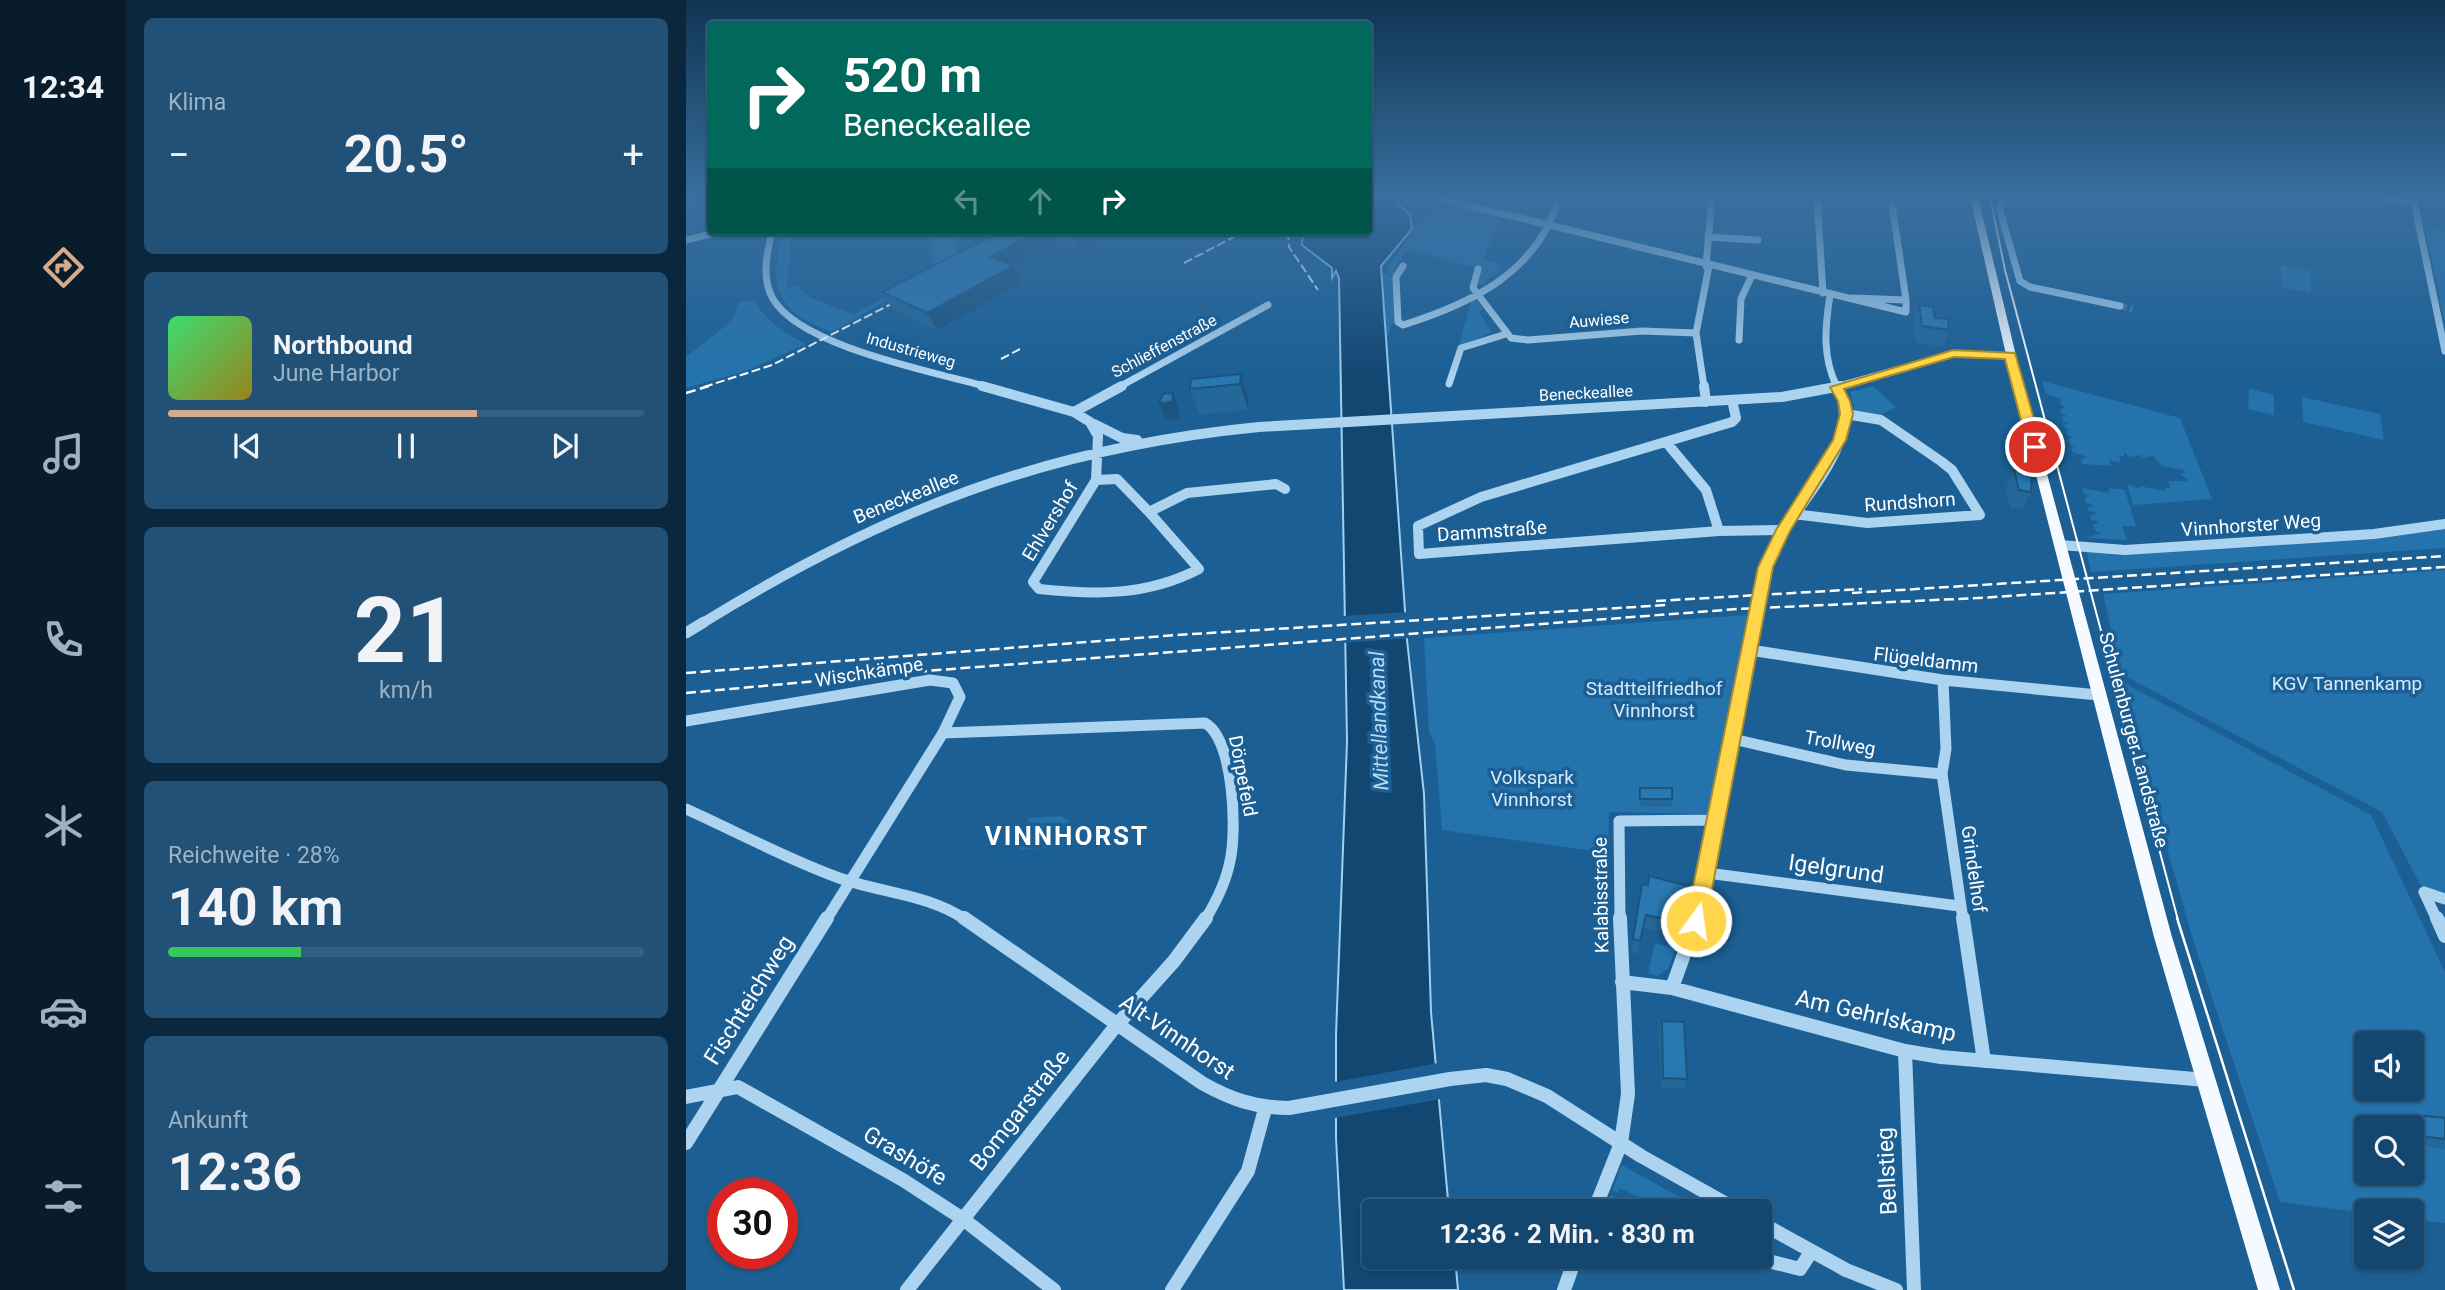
<!DOCTYPE html>
<html lang="de">
<head>
<meta charset="utf-8">
<style>
	:root { --surface:#14476f; --page:#215177; --text:#f1f3f6; --muted:#9db2c3; --line:#335f82; --accent:#d6ab8b }
	body { margin:0; font-family:Roboto,sans-serif; background:var(--page); color:var(--text); height:100vh; display:flex; flex-direction:column; font-size:26px; white-space:nowrap }
	* { box-sizing:border-box; margin:0 }
	p { font-size:23px; color:var(--muted) }
	.icon { flex:none; width:38px; height:38px; fill:none; stroke:currentColor; stroke-width:2; stroke-linecap:round; stroke-linejoin:round }
	.map { position:relative; flex:1; overflow:hidden }
	.sheet { display:flex; flex-direction:column; gap:18px; padding:18px; background:#0b273d; width:560px }
	.sheet>* { flex:none }
	.guide { position:absolute; left:21px; top:21px; width:665px; height:214px; border-radius:7px; box-shadow:0 2px 5px #0004,0 0 0 2px var(--line); background:#00695c; color:#fff; overflow:hidden }
	.fabs { position:absolute; left:1668px; top:1031px; display:grid; gap:14px }
	.fabs a { display:grid; place-items:center; width:70px; height:70px; border-radius:7px; background:var(--surface); box-shadow:0 2px 5px #0004,0 0 0 2px var(--line); font-size:35px }
	.speed { position:absolute; left:21px; top:1178px; display:flex; gap:14px; font-size:35px; font-weight:700; text-align:center }
	.speed>* { display:grid; place-content:center; width:91px; height:91px; border-radius:50%; background:var(--surface); box-shadow:0 2px 5px #0004,0 0 0 2px var(--line); line-height:1 }
	.speed .limit { border:10px solid #d22; background:#fff; color:#111 }
	.pin { position:absolute; display:grid; place-items:center; width:60px; height:60px; color:#fff; margin:-30px; border:4px solid #fff; border-radius:50%; box-shadow:0 2px 7px #0007 }
	.me { position:absolute; width:77px; margin:-38px; rotate:14deg; stroke-linejoin:round; filter:drop-shadow(0 0 5px #0008) }
	.turn { display:flex; align-items:center; gap:24px; height:147px; padding:0 21px; font-size:32px }
	.turn .icon { width:91px; height:91px; stroke-width:2.5 }
	.turn b { display:block; font-size:49px; line-height:60px }
	.lanes { display:flex; align-items:center; height:66px; padding:0 21px; background:#0003; justify-content:center; gap:35px; direction:ltr }
	.lanes .off { opacity:.35 }
	.big { font-size:52px; font-weight:700; line-height:1.1 }
	.sheet .widget { flex:1; display:flex; flex-direction:column; justify-content:center; gap:10px; min-width:0; padding:0 24px; border-radius:10px; background:var(--page) }
	.sheet .dial { align-items:center; gap:0 }
	.dial b { font-size:91px; line-height:1 }
	.song { display:flex; align-items:center; gap:21px }
	.cover { width:84px; height:84px; border-radius:10px; background:linear-gradient(135deg,hsl(140 70% 55%),hsl(50 70% 35%)) }
	.played { height:7px; border-radius:4px; background:linear-gradient(90deg,var(--accent) 65%,var(--line) 65%) }
	.keys { display:flex; justify-content:space-around; direction:ltr }
	.heat { display:flex; justify-content:space-between; align-items:center; font-size:38px; direction:ltr }
	.charge { height:10px; border-radius:5px; background:linear-gradient(90deg,#34c759 28%,var(--line) 0) }
	.trip { position:absolute; left:676px; top:1199px; width:410px; height:70px; border-radius:7px; background:var(--surface); box-shadow:0 2px 5px #0004,0 0 0 2px var(--line); font-weight:700; line-height:70px; text-align:center }
	main { display:flex; flex:1; min-height:0 }
	.tab-bar { display:flex; flex-direction:column; width:126px; justify-content:space-around; align-items:center; background:#081c2c; color:var(--muted) }
	.tab-bar .icon { width:49px; height:49px }
	.tab-bar .current { color:var(--accent) }
	.tab-bar b { font-size:32px; color:var(--text) }
	.map>svg:first-child { display:block }
</style>
</head>
<body>
<main>
<nav class="tab-bar">
<b>12:34</b>
<svg class="icon current" aria-label="directions" viewBox="0 0 24 24"><path d="M12 3l9 9-9 9-9-9zM9 14v-3h6M13 9l2 2-2 2"/></svg>
<svg class="icon" aria-label="music" viewBox="0 0 24 24"><path d="M9 18V5l10-2v13"/><circle cx="6" cy="18" r="3"/><circle cx="16" cy="16" r="3"/></svg>
<svg class="icon" aria-label="phone" viewBox="0 0 24 24"><path d="M5 4h4l2 5-3 2q2 4 5 5l2-3 5 2v4C11 20 4 13 5 4z"/></svg>
<svg class="icon" aria-label="climate" viewBox="0 0 24 24"><path d="M12 3v18M4 7l16 10M4 17L20 7"/></svg>
<svg class="icon" aria-label="car" viewBox="0 0 24 24"><path d="M5 17H2v-5l4-1 3-4h7l3 4 3 1v5h-3M9 17h6M6 11h13"/><circle cx="7" cy="17" r="2"/><circle cx="17" cy="17" r="2"/></svg>
<svg class="icon" aria-label="filters" viewBox="0 0 24 24"><path d="M4 7h16M4 17h16"/><circle cx="9" cy="7" r="2"/><circle cx="15" cy="17" r="2"/></svg>
</nav>
<section class="sheet">
<div class="widget"><p>Klima</p>
<div class="heat"><a>−</a><b class="big">20.5°</b><a>+</a></div>
</div>
<div class="widget">
<div class="song"><i class="cover"></i><div><b>Northbound</b><p>June Harbor</p></div></div>
<div class="played"></div>
<div class="keys"><svg class="icon" aria-label="previous" viewBox="0 0 24 24"><path d="M18 5L8 12l10 7zM5 5v14"/></svg><svg class="icon" aria-label="pause" viewBox="0 0 24 24"><path d="M8 5v14M16 5v14"/></svg><svg class="icon" aria-label="next" viewBox="0 0 24 24"><path d="M6 5l10 7-10 7zM19 5v14"/></svg></div>
</div>
<div class="widget dial"><b>21</b><p>km/h</p></div>
<div class="widget"><p>Reichweite · 28%</p><b class="big">140 km</b><div class="charge"></div></div>
<div class="widget"><p>Ankunft</p><b class="big">12:36</b></div>
</section>
<div class="map">
<svg width="1759" height="1290" viewBox="0 0 1759 1290">
	<rect width="100%" height="100%" fill="#1b5f94"/>
	<path fill="#2473ad" fill-rule="evenodd" d="M715,197H720L731,222L764,204L814,215L798,260L813,264L811,267L816,268L796,285L790,284L796,267L795,269L722,250L708,269V275L703,272L702,266L730,229L727,214Z
		M1739,227L1759,231V325Z
		M97,231H106L101,288L111,286L123,297L168,315L247,268L245,237L271,232V253L242,276L146,332C88,310 83,287 97,231Z
		M1595,265L1624,271L1625,293L1596,287Z
		M695,271L708,278L710,322L705,325L703,335H700Z
		M70,300C75,320 103,335 120,344L60,371L0,388V357L47,320L53,303Z
		M786,300L791,301L797,309L792,311L806,332L772,347Z
		M1356,381L1494,418L1526,499L1447,505L1441,484L1454,489L1453,486L1480,491L1479,488H1484L1482,481H1502L1494,473L1499,474L1498,470L1476,466L1467,456L1456,458L1455,455L1443,457L1438,453V456H1433L1435,463L1423,460L1425,466L1396,464L1395,459H1399V456L1386,452L1385,447H1390L1384,445L1383,439L1387,437L1382,436L1380,431L1385,430L1379,428L1378,425L1383,423L1377,422L1376,417L1381,415L1375,414L1374,409L1379,408L1372,401H1376V399L1360,394Z
		M1187,386L1210,407L1191,417L1169,412L1164,392Z
		M1563,389L1588,395V415L1562,409Z
		M1616,397L1694,414L1698,440L1617,422Z
		M1396,488L1423,493V488L1439,490L1450,526H1436L1441,540L1399,538L1415,533L1408,530L1407,524H1412L1411,521L1405,520L1404,515H1409V512L1403,511L1401,507H1407L1406,504L1400,503L1399,498L1404,496L1398,494Z
		M1759,524V548L1405,572L1400,548L1426,551Z
		M1759,570V899L1738,892L1696,812L1435,674L1417,594Z
		M1061,615L1022,814L923,812L922,853L756,830L749,744L743,732L738,638Z
		M1433,680L1685,815L1759,972V1223L1726,1219V1211L1680,1213L1594,1202L1508,943ZM1680,1043H1726V1088H1680ZM1680,1127H1726V1172H1680Z
		M376,816L388,825L383,846L333,850L343,818Z
		M969,943L989,949L982,969L971,976L962,973Z
		M936,1165L1018,1211L919,1209L925,1195L932,1198V1204L952,1209L953,1197L934,1188L932,1193L926,1190Z"/>
	<path fill="#124772" stroke="#9fd0f1" stroke-width="2" d="M683,197H705L724,215L726,229L695,266L721,640L738,794L745,1012L763,1211H688V1256L769,1257L772,1290H658L650,1138V1035L661,742L653,278L650,271L646,278V268L616,245L617,231H682Z"/>
	<path fill="#1b5f94" d="M723,612L725,638L656,643V616Z
		M752,1063L755,1099L649,1118L648,1082Z"/>
	<g fill="none" stroke-linecap="round" stroke-linejoin="round">
		<path stroke="#3d77a4" stroke-width="7" stroke-dasharray="7 3.5" stroke-linecap="butt" d="M1434,306L1447,309"/>
		<path stroke="#acd3ef" stroke-width="7" d="M1131,197L1137,293
			M1205,197L1220,300
			M1316,197L1314,211L1334,281L1344,287L1434,306
			M1694,197L1728,203
			M1727,197L1759,351
			M756,199L1220,312V300L1167,298
			M86,231C81,253 75,278 87,299C115,347 249,372 302,387
			M1022,237L1072,240
			M0,240L37,231
			M717,266L710,277L712,322L717,325C787,303 852,272 873,197
			M1020,266L1026,197
			M792,269L787,288L825,338L842,340L956,331L1010,333
			M1144,295C1139,327 1136,357 1151,387
			M1053,340L1055,299L1066,275
			M763,384L775,348L820,334
			M433,387L582,305
			M1018,387L1010,333L1023,266
			M1149,387L1267,354L1325,356"/>
		<path stroke="#acd3ef" stroke-width="10" d="M296,386L388,412L404,422L412,436L410,480L347,582L353,589C410,595 461,596 513,569L463,512
			M1018,386L1020,402
			M1046,400L1050,418L1046,422L795,497L732,526L733,554L1033,531L1097,530
			M388,412L436,386
			M408,424L436,438L451,440
			M980,442L1020,490L1033,531
			M410,480L431,479L463,512L501,493L590,484L599,489
			M1108,514L1181,523L1294,515L1266,470L1256,462L1195,420L1160,414
			M1374,545L1439,550L1688,534L1759,524
			M15,624C198,511 358,448 573,427L1096,397L1155,386
			M1069,624C1074,599 1076,573 1087,550C1111,500 1180,444 1151,386"/>
		<path stroke="#acd3ef" stroke-width="11" d="M0,633L18,622
			M1064,650L1257,680L1412,695
			M1257,680L1260,749L1256,774L1277,920
			M0,721L244,680L267,683L274,697L257,733L140,920
			M257,733L519,723C548,739 551,831 544,861C540,882 530,902 519,920
			M1047,739L1160,765L1256,774
			M0,809C49,831 97,857 148,876C191,893 241,893 280,920
			M1021,873L1273,906
			M1738,892L1751,920
			M1738,892L1759,899
			M934,920L933,821L1030,820
			M1010,920L1016,903L1069,622"/>
		<path stroke="#acd3ef" stroke-width="14" d="M278,918L516,1083C544,1099 570,1108 603,1108L764,1079L800,1075L821,1079L861,1096L955,1156L1053,1211
			M1277,918L1298,1061
			M1751,918L1759,936
			M936,982L986,988L1219,1051L1255,1057L1520,1080
			M986,988L1011,918
			M1219,1051L1228,1290
			M0,1097L52,1087L217,1180L277,1219L368,1290
			M0,1143L141,918
			M908,1211L935,1143L942,1094L934,918
			M1073,1222L1160,1270L1210,1290
			M1063,1256L1114,1269L1125,1252
			M221,1290L429,1027L488,961L520,918
			M486,1290L562,1171L579,1109
			M878,1290L890,1256"/>
		<path fill="#f4faff" fill-rule="evenodd" d="M1284,197H1292L1337,385L1486,937L1594,1290H1572L1468,937L1327,385Z"/>
		<path stroke="#fff" stroke-width="2" d="M1304,197L1319,270L1492,920"/>
		<path stroke="#fff" stroke-width="2.5" d="M1491,918L1608,1290"/>
		<path stroke="#fff" stroke-width="2" stroke-dasharray="9 3.5" stroke-linecap="butt" d="M602,231L603,247L632,290
			M498,263L559,231
			M315,359L334,349
			M18,387L86,365L219,297"/>
		<path stroke="#fff" stroke-width="2.5" stroke-dasharray="10 4.5" stroke-linecap="butt" d="M0,393L23,386
			M1166,593L1759,556
			M970,601L1176,589
			M0,673L491,635L981,605
			M0,693L252,670L1052,609L1293,598L1759,567"/>
	</g>
	<path fill="#246799" d="M316,231H427L392,251L369,242L326,266H328L336,283L251,330L206,309L196,292Z
		M501,231H535L522,239Z
		M1233,305L1263,330L1257,346L1230,343L1227,322Z
		M555,374L563,400L562,410L513,415L504,389Z
		M1328,470L1345,492L1337,509L1324,508L1320,487Z
		M954,788L986,799L985,807L954,806Z
		M956,884L996,923L993,936L958,928L952,954L945,952Z
		M976,1021L1001,1079L998,1089L975,1088L973,1032Z
		M1718,1114L1759,1118V1149L1726,1144V1127H1702L1700,1120Z"/>
	<path fill="#1d547d" d="M352,231H364L369,242L312,273L304,257Z
		M391,231H427L392,251L385,234Z
		M520,231H535L522,239Z
		M328,266L336,283L251,330L241,313Z
		M555,374L563,400L562,410L554,384Z
		M487,393L493,410L492,419L480,420L473,403Z"/>
	<path fill="#2a78b2" stroke="#1d547d" stroke-width="2" d="M316,231H352L304,257L328,266L241,313L196,292Z
		M377,231H391L385,234Z
		M1233,305L1247,307L1249,318L1262,319L1263,330L1236,326Z
		M555,374L554,384L504,389L505,379Z
		M487,393L486,402L473,403L477,394Z
		M1328,470L1341,471L1342,476H1346L1345,492L1333,490Z
		M954,788H986V799H954Z
		M963,876L1003,886L996,923L960,915L954,941L947,939L956,884L962,885Z
		M976,1021L998,1022L1001,1079L977,1078Z
		M1718,1114L1759,1118V1139L1727,1135L1726,1127H1724Z"/>
	<linearGradient id="sky" x2="0" y2="1"><stop stop-color="#0f3451"/><stop offset="0.52" stop-color="#396f9f"/><stop offset="1" stop-color="#396f9f" stop-opacity="0"/></linearGradient>
	<rect width="1759" height="378" fill="url(#sky)"/>
	<path fill="#ffd54a" stroke="#a68a30" stroke-width="2" d="M1267,350L1329,353L1356,447L1349,451L1342,447L1319,359L1268,357L1158,389L1164,401L1167,414L1160,440L1104,531L1087,567L1020,921L1017,927L1010,930L1003,927L1000,921L1072,567L1090,530L1147,440L1154,414L1152,401L1144,387Z"/>
	<g text-anchor="middle" dominant-baseline="central" stroke-width="7" stroke-linejoin="round" paint-order="stroke">
		<g font-size="16" fill="#fff" stroke="#1b5f94">
			<text transform="translate(913 320) rotate(-5)">Auwiese</text>
			<text transform="translate(478 346) rotate(-28)">Schlieffenstraße</text>
			<text transform="translate(225 350) rotate(16)">Industrieweg</text>
			<text transform="translate(900 393) rotate(-3)">Beneckeallee</text>
		</g>
		<g font-size="19" fill="#fff" stroke="#1b5f94">
			<text transform="translate(220 497) rotate(-22)">Beneckeallee</text>
			<text transform="translate(1224 502) rotate(-4)">Rundshorn</text>
			<text transform="translate(364 521) rotate(-59)">Ehlvershof</text>
			<text transform="translate(1565 525) rotate(-4)">Vinnhorster Weg</text>
			<text transform="translate(806 531) rotate(-4)">Dammstraße</text>
			<text transform="translate(1240 660) rotate(7)">Flügeldamm</text>
			<text transform="translate(183 672) rotate(-9)">Wischkämpe</text>
			<text transform="translate(1448 740) rotate(75)">Schulenburger Landstraße</text>
			<text transform="translate(1154 743) rotate(10)">Trollweg</text>
			<text transform="translate(557 776) rotate(79)">Dörpefeld</text>
			<text transform="translate(1288 869) rotate(82)">Grindelhof</text>
			<text transform="translate(915 895) rotate(-91)">Kalabisstraße</text>
		</g>
		<g font-size="19" fill="#d3eafb" stroke="#1b5f94">
			<text x="1661" y="683">KGV Tannenkamp</text>
			<text x="968" y="688">Stadtteilfriedhof<tspan x="968" dy="22">Vinnhorst</tspan></text>
			<text x="846" y="777">Volkspark<tspan x="846" dy="22">Vinnhorst</tspan></text>
		</g>
		<g font-size="21" font-style="italic" fill="#b8dcf6" stroke="#1b5f94">
			<text transform="translate(693 721) rotate(-92)">Mittellandkanal</text>
		</g>
		<g font-size="23" fill="#fff" stroke="#1b5f94">
			<text transform="translate(1150 869) rotate(8)">Igelgrund</text>
			<text transform="translate(63 1000) rotate(-58)">Fischteichweg</text>
			<text transform="translate(1190 1016) rotate(13)">Am Gehrlskamp</text>
			<text transform="translate(491 1037) rotate(34)">Alt-Vinnhorst</text>
			<text transform="translate(334 1110) rotate(-52)">Bomgarstraße</text>
			<text transform="translate(219 1156) rotate(31)">Grashöfe</text>
			<text transform="translate(1201 1171) rotate(-93)">Bellstieg</text>
		</g>
		<g font-size="26" font-weight="bold" letter-spacing="2" fill="#fff" stroke="#1b5f94">
			<text x="381" y="836">VINNHORST</text>
		</g>
	</g>
</svg>
<div class="fabs">
<a><svg class="icon" aria-label="sound" viewBox="0 0 24 24"><path d="M4 9h4l5-4v14l-5-4H4zM17 9q2 3 0 6"/></svg></a>
<a><svg class="icon" aria-label="search" viewBox="0 0 24 24"><circle cx="10" cy="10" r="6"/><path d="M15 15l6 6"/></svg></a>
<a><svg class="icon" aria-label="layers" viewBox="0 0 24 24"><path d="M12 4l9 5-9 5-9-5zM3 14l9 5 9-5"/></svg></a>
</div>
<div class="speed"><div class="limit">30</div></div>
<div class="pin" style="left:1349px;top:447px;background:#d93025"><svg class="icon" aria-label="arrive" viewBox="0 0 24 24"><path d="M6 21V4h12l-3 4 3 4H6"/></svg></div>
<svg class="me" style="left:1010px;top:921px" viewBox="-20 -20 40 40"><circle r="17" fill="#ffd54a" stroke="#fff" stroke-width="3"/><path d="M0-11L8 9 0 5-8 9z" fill="#fff"/></svg>
<div class="trip">12:36 · 2 Min. · 830 m</div>
<div class="guide">
<div class="turn"><svg class="icon" aria-label="right" viewBox="0 0 24 24"><path d="M7 20v-9h11M14 6l5 5-5 5"/></svg><div><b>520 m</b>Beneckeallee</div></div>
<div class="lanes"><svg class="icon off" aria-label="left" viewBox="0 0 24 24"><path d="M17 20v-9H6M10 6l-5 5 5 5"/></svg><svg class="icon off" aria-label="ahead" viewBox="0 0 24 24"><path d="M12 20V5M6 11l6-6 6 6"/></svg><svg class="icon" aria-label="right" viewBox="0 0 24 24"><path d="M7 20v-9h11M14 6l5 5-5 5"/></svg></div>
</div>
</div>
</main>
</body>
</html>
